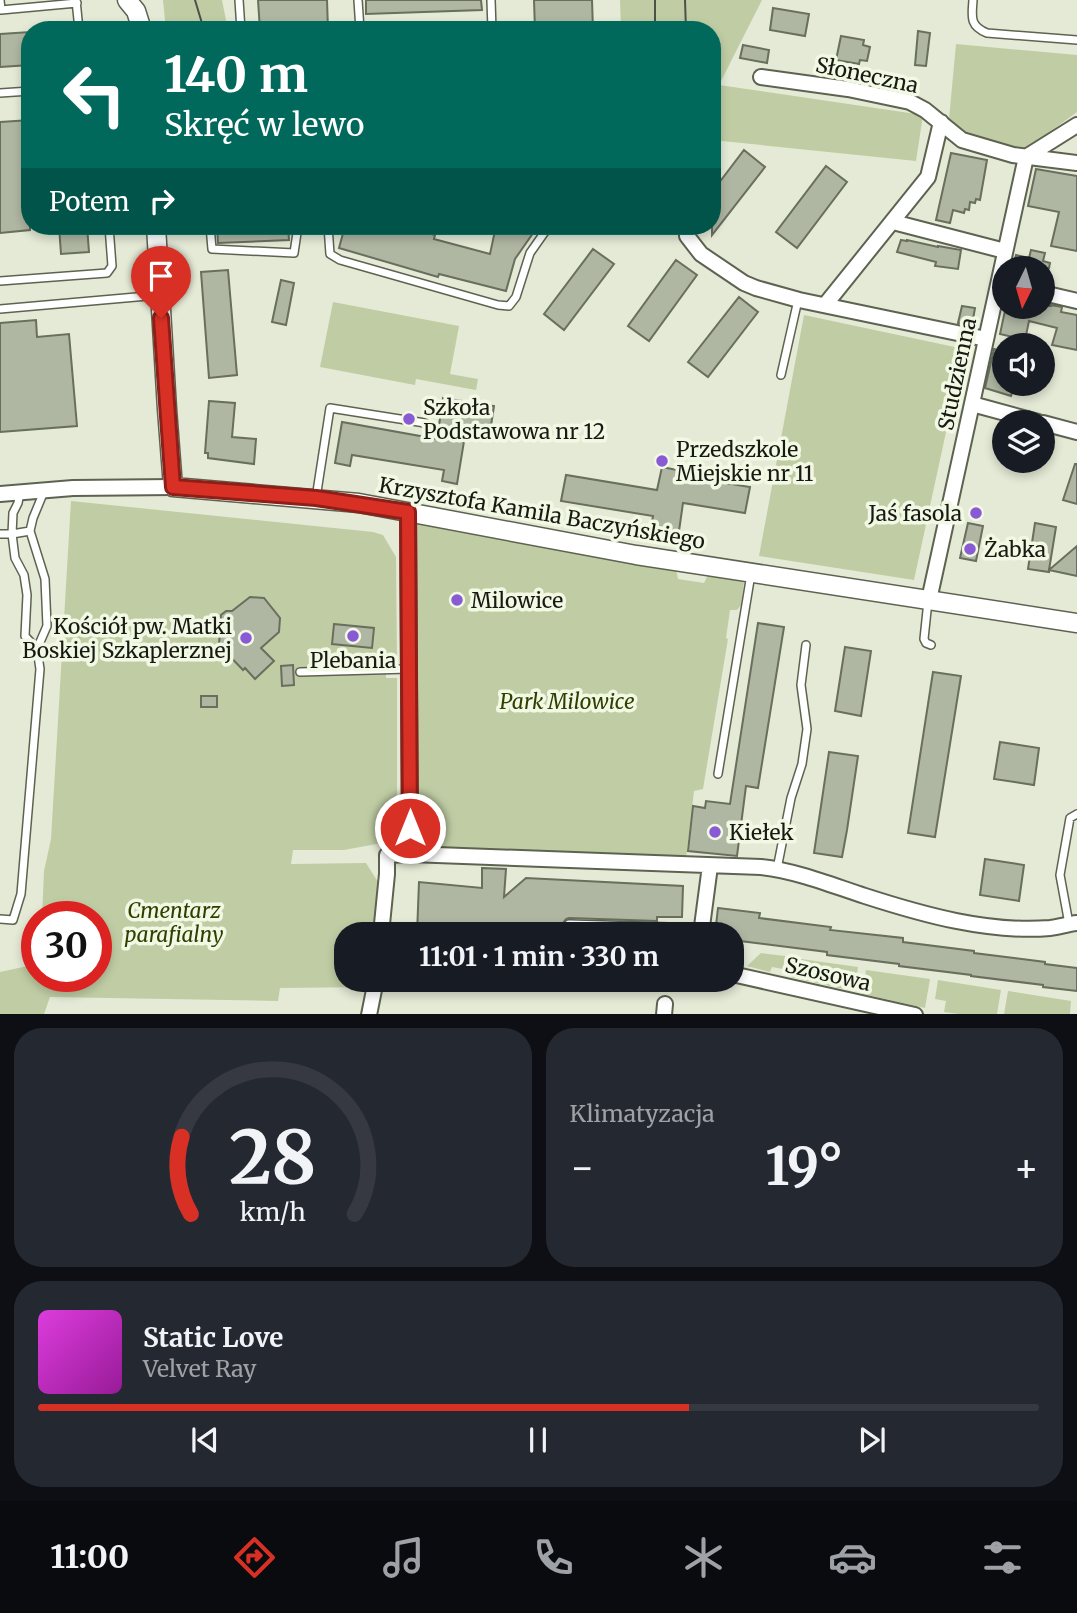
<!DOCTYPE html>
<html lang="pl">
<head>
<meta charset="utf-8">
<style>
	:root { --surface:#171b24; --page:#242831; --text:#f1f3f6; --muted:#9ea1a6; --line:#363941; --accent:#d93025 }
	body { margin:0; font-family:Merriweather,serif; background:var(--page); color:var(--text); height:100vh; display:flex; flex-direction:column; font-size:26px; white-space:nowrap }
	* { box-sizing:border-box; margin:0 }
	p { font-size:23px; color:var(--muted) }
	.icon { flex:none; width:38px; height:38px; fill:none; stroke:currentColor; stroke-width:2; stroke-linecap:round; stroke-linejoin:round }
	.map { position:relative; height:1014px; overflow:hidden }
	.drawer { display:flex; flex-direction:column; gap:14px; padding:14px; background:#0d0f14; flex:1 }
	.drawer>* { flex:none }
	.top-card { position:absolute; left:21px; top:21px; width:700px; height:214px; border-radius:28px; box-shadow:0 4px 10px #0003; background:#00695c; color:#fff; overflow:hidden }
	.needle { width:46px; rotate:185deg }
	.tools { position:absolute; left:992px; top:256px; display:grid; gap:14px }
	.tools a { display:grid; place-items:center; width:63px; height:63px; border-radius:50%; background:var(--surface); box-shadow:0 4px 10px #0003; font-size:35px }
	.speed { position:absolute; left:21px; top:901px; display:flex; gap:14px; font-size:35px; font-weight:700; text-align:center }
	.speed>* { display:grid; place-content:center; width:91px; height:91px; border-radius:50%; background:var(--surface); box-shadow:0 4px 10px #0003; line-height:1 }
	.speed .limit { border:10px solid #d22; background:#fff; color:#111 }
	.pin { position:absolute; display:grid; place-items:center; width:60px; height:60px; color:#fff; margin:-72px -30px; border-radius:50% 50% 50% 0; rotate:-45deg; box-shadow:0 0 7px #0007 }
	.pin .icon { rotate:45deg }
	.me { position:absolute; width:77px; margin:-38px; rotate:0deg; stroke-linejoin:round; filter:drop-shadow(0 0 5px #0008) }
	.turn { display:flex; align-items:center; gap:24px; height:147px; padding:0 28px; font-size:32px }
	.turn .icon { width:91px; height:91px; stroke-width:2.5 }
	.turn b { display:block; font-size:49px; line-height:60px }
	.then { display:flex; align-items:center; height:66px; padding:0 28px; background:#0003; gap:14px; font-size:26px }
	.big { font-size:52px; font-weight:700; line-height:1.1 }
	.drawer .widget { flex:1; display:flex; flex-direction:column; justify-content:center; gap:10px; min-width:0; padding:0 24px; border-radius:28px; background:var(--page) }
	.drawer .dial { align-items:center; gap:0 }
	.dial svg { height:182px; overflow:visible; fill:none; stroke:var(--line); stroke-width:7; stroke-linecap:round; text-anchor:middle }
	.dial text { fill:var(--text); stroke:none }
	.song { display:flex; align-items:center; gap:21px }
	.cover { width:84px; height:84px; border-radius:10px; background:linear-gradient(135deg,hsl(300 70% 55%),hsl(300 70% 35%)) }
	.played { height:7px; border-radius:4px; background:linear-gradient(90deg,var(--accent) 65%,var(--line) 65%) }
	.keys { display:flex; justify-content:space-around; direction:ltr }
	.heat { display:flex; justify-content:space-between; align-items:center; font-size:38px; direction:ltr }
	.drawer .tiles { flex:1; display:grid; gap:14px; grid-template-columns:1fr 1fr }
	.widget:last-child { grid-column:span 2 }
	.trip { position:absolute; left:334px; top:922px; width:410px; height:70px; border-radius:28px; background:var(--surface); box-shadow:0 4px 10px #0003; font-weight:700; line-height:70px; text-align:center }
	.tabs { display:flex; height:112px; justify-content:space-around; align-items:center; background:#090b0e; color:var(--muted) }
	.tabs .icon { width:49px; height:49px }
	.tabs .on { color:var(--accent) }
	.tabs b { font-size:32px; color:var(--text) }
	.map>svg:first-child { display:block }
</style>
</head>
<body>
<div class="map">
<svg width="1077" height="1015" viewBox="0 0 1077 1015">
	<rect width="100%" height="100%" fill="#e4ead6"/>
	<path fill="#c0cda4" d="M163,0H222L228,30H166Z
		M620,0H762L719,85L923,115L916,161L712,140V30H621Z
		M956,44L1077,55V112L1021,153L966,134L949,119Z
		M333,302L459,326L450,374L478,379L476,390L416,379L415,385L320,367Z
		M804,315L964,349L914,580L759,556Z
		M71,501L373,532L383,535L396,557L397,661H386V678H397V821L390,834L382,843L344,850H293L291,864L366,863L380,885L376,934H346V980H372V987L280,988L278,1001L50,997L44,1014L0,1015V972L37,964V976H96V917H42L44,871L51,839Z
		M418,522L676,569L678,579L704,583L709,573L741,579L744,583L741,605L737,610H730L726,638L728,639L703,789L694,791L686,859L425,848L419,842C417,784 418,727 418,670C418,622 414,573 415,525Z
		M761,953L785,956L783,969L772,967L770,972L747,966Z
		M794,958L858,967L855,987L844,985L843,989L791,977L790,976Z
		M866,970L930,979L925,1008L863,994Z
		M938,980L1001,990L997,1014H958L944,1012L946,1001L935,999Z
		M1008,991L1071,1001L1070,1014H1004Z"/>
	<path fill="#afb6a2" stroke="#696e5d" stroke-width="2" d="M258,0H327L328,30H260Z
		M366,0H481L482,10L366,14Z
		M534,0H592L593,30H535Z
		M773,8L809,14L805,36L770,30Z
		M918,31L930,33L926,66L915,65Z
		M30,32V65L0,67V34Z
		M841,36L864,40L863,45L870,47L867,61L860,60L859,64L836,60Z
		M743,45L769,50L767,63L740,58Z
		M30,120V230L0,233V122Z
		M744,150L765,167L712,235V192Z
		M951,153L987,160L980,200L976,199L975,203L970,202L969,210L965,209L964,213L953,210L950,223L936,220Z
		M826,166L847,182L797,248L776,232Z
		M1036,169L1077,176V251L1051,246L1059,212L1028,206Z
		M59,226H87L89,252L61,254Z
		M217,226H288L289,240L218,243Z
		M345,226H386L406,231L407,227L435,235L434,239L490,254L496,226H538L515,259L506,291L439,274L438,277L339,248Z
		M901,240L907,241V240L938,247V246L961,250L958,269L935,266L936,262L897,252Z
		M593,249L614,264L564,330L544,314Z
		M1031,250L1045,253L1043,261L1050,263L1049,268H1013L1016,255L1029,258Z
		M676,260L697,275L649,341L628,326Z
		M228,270L237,375L209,378L201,272Z
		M281,280L294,283L286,325L272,322Z
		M739,297L758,312L708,377L688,362Z
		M1051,305L1062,307L1061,312L1077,315V350L1052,345L1057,328L1029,321L1025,340L1000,334L1006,306H1051Z
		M962,306L975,308L972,325L958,323Z
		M36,320L37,337L69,334L77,426L0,432V323Z
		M994,349L1004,352V383H1015L1011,396L985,388Z
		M443,398L494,406L490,432L466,429L457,484L442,481L444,470L352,455L350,466L335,463L342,422L437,439Z
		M209,401L235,403L232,437L256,439L254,464L208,458V453H205Z
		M1075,464H1077V504L1063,500Z
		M662,467L677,470L676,475L750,487L745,513L683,503L679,531L651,527L653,516L561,501L566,475L657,490Z
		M968,523L983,526L976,561L960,558Z
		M1035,523L1056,527L1049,570L1077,546V576L1049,570V572L1028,569Z
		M250,597L264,598L280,618L279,632L261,648L274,661L255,679L245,668L243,670L219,645L221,615L226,611H232Z
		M758,623L784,627L758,788L746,786L737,856L688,851L693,806L705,808L706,801L730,804Z
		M334,624L374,628L372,648L332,644Z
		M845,647L871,651L861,716L835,711Z
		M293,665L294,685L282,686L281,666Z
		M933,672L961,676L935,837L908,833Z
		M201,696H217V707H201Z
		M1000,742L1039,748L1034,785L994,779Z
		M829,752L858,756L847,830L842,857L814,853Z
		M985,859L1024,865L1019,901L980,895Z
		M482,868L506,869L504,897L526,878L683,886L682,917H657V921L569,918L566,919L563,923L564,927L569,930L656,933V934H417L419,882L482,888Z
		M718,908L760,913L759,918L831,927L830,930L903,938V942L974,951V953L1045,962V964L1077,968V991L1043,987V985L971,976V975L899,966V964L827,955V952L732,940V934H715Z"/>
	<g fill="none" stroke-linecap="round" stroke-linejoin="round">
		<g stroke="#5d6351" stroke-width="10">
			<path id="service" d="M0,0L1,10L77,3
				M76,0L79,30
				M239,0L241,30
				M358,0L360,30
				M491,0L492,30
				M973,0C972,16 969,26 987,33L1077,40
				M0,93L30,91
				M712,154L715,151
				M210,226L212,249L294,253L298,226
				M328,226L330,254L340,260L498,305L509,306L516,297L530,253L549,226
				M0,281L107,273L112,266L109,226
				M0,309L159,295
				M781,375L798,300
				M316,498L330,408L425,423
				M0,534H12L30,531
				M928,601L924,639L926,643L931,645
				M37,649L47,626L45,579L30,531L33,518L45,489
				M300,672L409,669
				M718,774L751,574
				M777,869L791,798L802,764L807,729L801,685L806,645
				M0,919L13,920L21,894L40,669L37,649L25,636L27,595L24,575L15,558L12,534L13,513L18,503L20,492
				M569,924L702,928
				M1069,924L1060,875L1070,818L1077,814
				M640,980H667"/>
		</g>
		<g stroke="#5d6351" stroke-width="18">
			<path id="minor" d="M761,77L848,89L910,102L925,110L962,140L1013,155L1077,163
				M1026,157L1077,125
				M893,222L1005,251
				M687,236L701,254L744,283L756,288L799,300L986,339
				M1043,293L1077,301
				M825,305L928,177L941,122
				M972,404L1038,422
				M1043,423L1077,432
				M0,494L73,488L173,487
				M408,512L410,854
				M929,600L1026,157
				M381,934L387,874V855L410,854L761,867C797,871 831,885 865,896C924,915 988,933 1050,928C1059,927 1068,924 1077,923
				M701,934L710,866
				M732,974L915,1015
				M369,1015L376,980
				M664,1015L665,1004"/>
		</g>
		<g stroke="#5d6351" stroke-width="21">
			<path id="tertiary" d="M127,0L136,11L142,30
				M156,226L167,409L173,487L359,503L636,555L1077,623"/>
		</g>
		<use href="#service" stroke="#fff" stroke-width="7"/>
		<use href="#minor" stroke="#fff" stroke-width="14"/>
		<use href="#tertiary" stroke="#fff" stroke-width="18"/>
		<path stroke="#4d5046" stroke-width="2" d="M195,0L204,30
			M655,0V30
			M685,0L686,30"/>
	</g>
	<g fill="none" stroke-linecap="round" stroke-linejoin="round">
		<g stroke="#8d1f18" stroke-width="18">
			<path id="route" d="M161,318L173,487L316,498L408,512L410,828"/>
		</g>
		<use href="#route" stroke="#d93025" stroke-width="12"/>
	</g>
	<g fill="#885ad3" stroke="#f1f8e3" stroke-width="2.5">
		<circle cx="409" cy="419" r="7"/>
		<circle cx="662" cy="461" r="7"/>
		<circle cx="976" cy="513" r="7"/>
		<circle cx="970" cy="549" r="7"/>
		<circle cx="457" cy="600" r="7"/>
		<circle cx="353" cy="636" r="7"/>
		<circle cx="246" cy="638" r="7"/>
		<circle cx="715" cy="832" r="7"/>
	</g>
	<g text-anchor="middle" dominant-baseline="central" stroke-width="7" stroke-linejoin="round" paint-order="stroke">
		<g font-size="21" fill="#171912" stroke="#f1f8e3">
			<text transform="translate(867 75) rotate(12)">Słoneczna</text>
			<text transform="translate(957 374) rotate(-78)">Studzienna</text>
			<text transform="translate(542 513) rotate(10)">Krzysztofa Kamila Baczyńskiego</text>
			<text transform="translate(828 974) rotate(13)">Szosowa</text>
		</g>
		<g font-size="21" fill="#171912" stroke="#f1f8e3" text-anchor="start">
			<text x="423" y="407">Szkoła<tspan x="423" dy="24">Podstawowa nr 12</tspan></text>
			<text x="676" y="449">Przedszkole<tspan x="676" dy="24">Miejskie nr 11</tspan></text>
			<text x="962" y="513" text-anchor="end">Jaś fasola</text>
			<text x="984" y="549">Żabka</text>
			<text x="471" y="600">Milowice</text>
			<text x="232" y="626" text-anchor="end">Kościół pw. Matki<tspan x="232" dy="24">Boskiej Szkaplerznej</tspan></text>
			<text x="353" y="660" text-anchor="middle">Plebania</text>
			<text x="729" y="832">Kiełek</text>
		</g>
		<g font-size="21" font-style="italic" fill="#313e00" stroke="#f1f8e3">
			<text x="567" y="701">Park Milowice</text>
			<text x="174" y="910">Cmentarz<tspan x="174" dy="24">parafialny</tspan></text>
		</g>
	</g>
</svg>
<div class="tools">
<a><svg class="needle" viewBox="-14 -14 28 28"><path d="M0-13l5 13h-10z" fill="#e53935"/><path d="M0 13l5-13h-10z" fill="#9ea1a6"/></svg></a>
<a><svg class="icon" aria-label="sound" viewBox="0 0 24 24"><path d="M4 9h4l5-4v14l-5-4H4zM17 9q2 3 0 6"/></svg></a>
<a><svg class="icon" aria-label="layers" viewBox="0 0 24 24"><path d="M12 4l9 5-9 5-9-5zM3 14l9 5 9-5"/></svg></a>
</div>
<div class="speed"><div class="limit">30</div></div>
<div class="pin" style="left:161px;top:318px;background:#d93025"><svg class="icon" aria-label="arrive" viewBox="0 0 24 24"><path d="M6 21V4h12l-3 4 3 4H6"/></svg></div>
<svg class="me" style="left:410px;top:828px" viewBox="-20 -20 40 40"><circle r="17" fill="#d93025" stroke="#fff" stroke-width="3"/><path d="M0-11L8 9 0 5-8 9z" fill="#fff"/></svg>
<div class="trip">11:01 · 1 min · 330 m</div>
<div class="top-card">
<div class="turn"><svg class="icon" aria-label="left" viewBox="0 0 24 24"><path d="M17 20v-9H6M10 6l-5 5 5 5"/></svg><div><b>140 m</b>Skręć w lewo</div></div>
<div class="then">Potem<svg class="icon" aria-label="right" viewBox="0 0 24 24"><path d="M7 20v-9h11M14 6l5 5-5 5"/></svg></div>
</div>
</div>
<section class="drawer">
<div class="tiles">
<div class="widget dial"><svg viewBox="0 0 100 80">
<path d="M14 69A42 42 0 1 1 86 69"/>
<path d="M14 69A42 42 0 0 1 10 35" stroke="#d93025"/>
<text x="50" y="56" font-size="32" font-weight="700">28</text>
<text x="50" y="72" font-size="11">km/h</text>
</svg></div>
<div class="widget"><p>Klimatyzacja</p>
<div class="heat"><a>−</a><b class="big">19°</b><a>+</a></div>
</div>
<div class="widget">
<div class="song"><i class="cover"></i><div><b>Static Love</b><p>Velvet Ray</p></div></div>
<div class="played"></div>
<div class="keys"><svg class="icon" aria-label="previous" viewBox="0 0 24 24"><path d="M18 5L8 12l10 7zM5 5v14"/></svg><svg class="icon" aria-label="pause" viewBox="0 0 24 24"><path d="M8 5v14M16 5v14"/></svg><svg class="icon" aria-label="next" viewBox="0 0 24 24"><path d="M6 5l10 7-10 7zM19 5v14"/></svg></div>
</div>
</div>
</section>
<nav class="tabs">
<b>11:00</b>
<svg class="icon on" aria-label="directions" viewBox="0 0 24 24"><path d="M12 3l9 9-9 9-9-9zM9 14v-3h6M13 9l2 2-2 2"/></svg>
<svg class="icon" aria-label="music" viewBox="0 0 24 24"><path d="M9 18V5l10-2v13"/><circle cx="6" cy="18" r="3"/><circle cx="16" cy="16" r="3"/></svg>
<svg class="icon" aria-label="phone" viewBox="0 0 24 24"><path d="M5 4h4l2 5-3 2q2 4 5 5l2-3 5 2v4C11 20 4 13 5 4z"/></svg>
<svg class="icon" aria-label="climate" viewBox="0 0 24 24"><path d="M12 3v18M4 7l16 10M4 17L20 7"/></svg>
<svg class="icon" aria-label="car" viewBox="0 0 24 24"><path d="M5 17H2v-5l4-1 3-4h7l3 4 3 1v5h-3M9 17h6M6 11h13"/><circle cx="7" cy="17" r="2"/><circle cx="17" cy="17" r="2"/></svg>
<svg class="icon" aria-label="filters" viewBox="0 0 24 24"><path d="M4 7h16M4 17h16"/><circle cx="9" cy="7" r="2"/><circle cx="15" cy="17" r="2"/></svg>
</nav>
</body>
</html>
